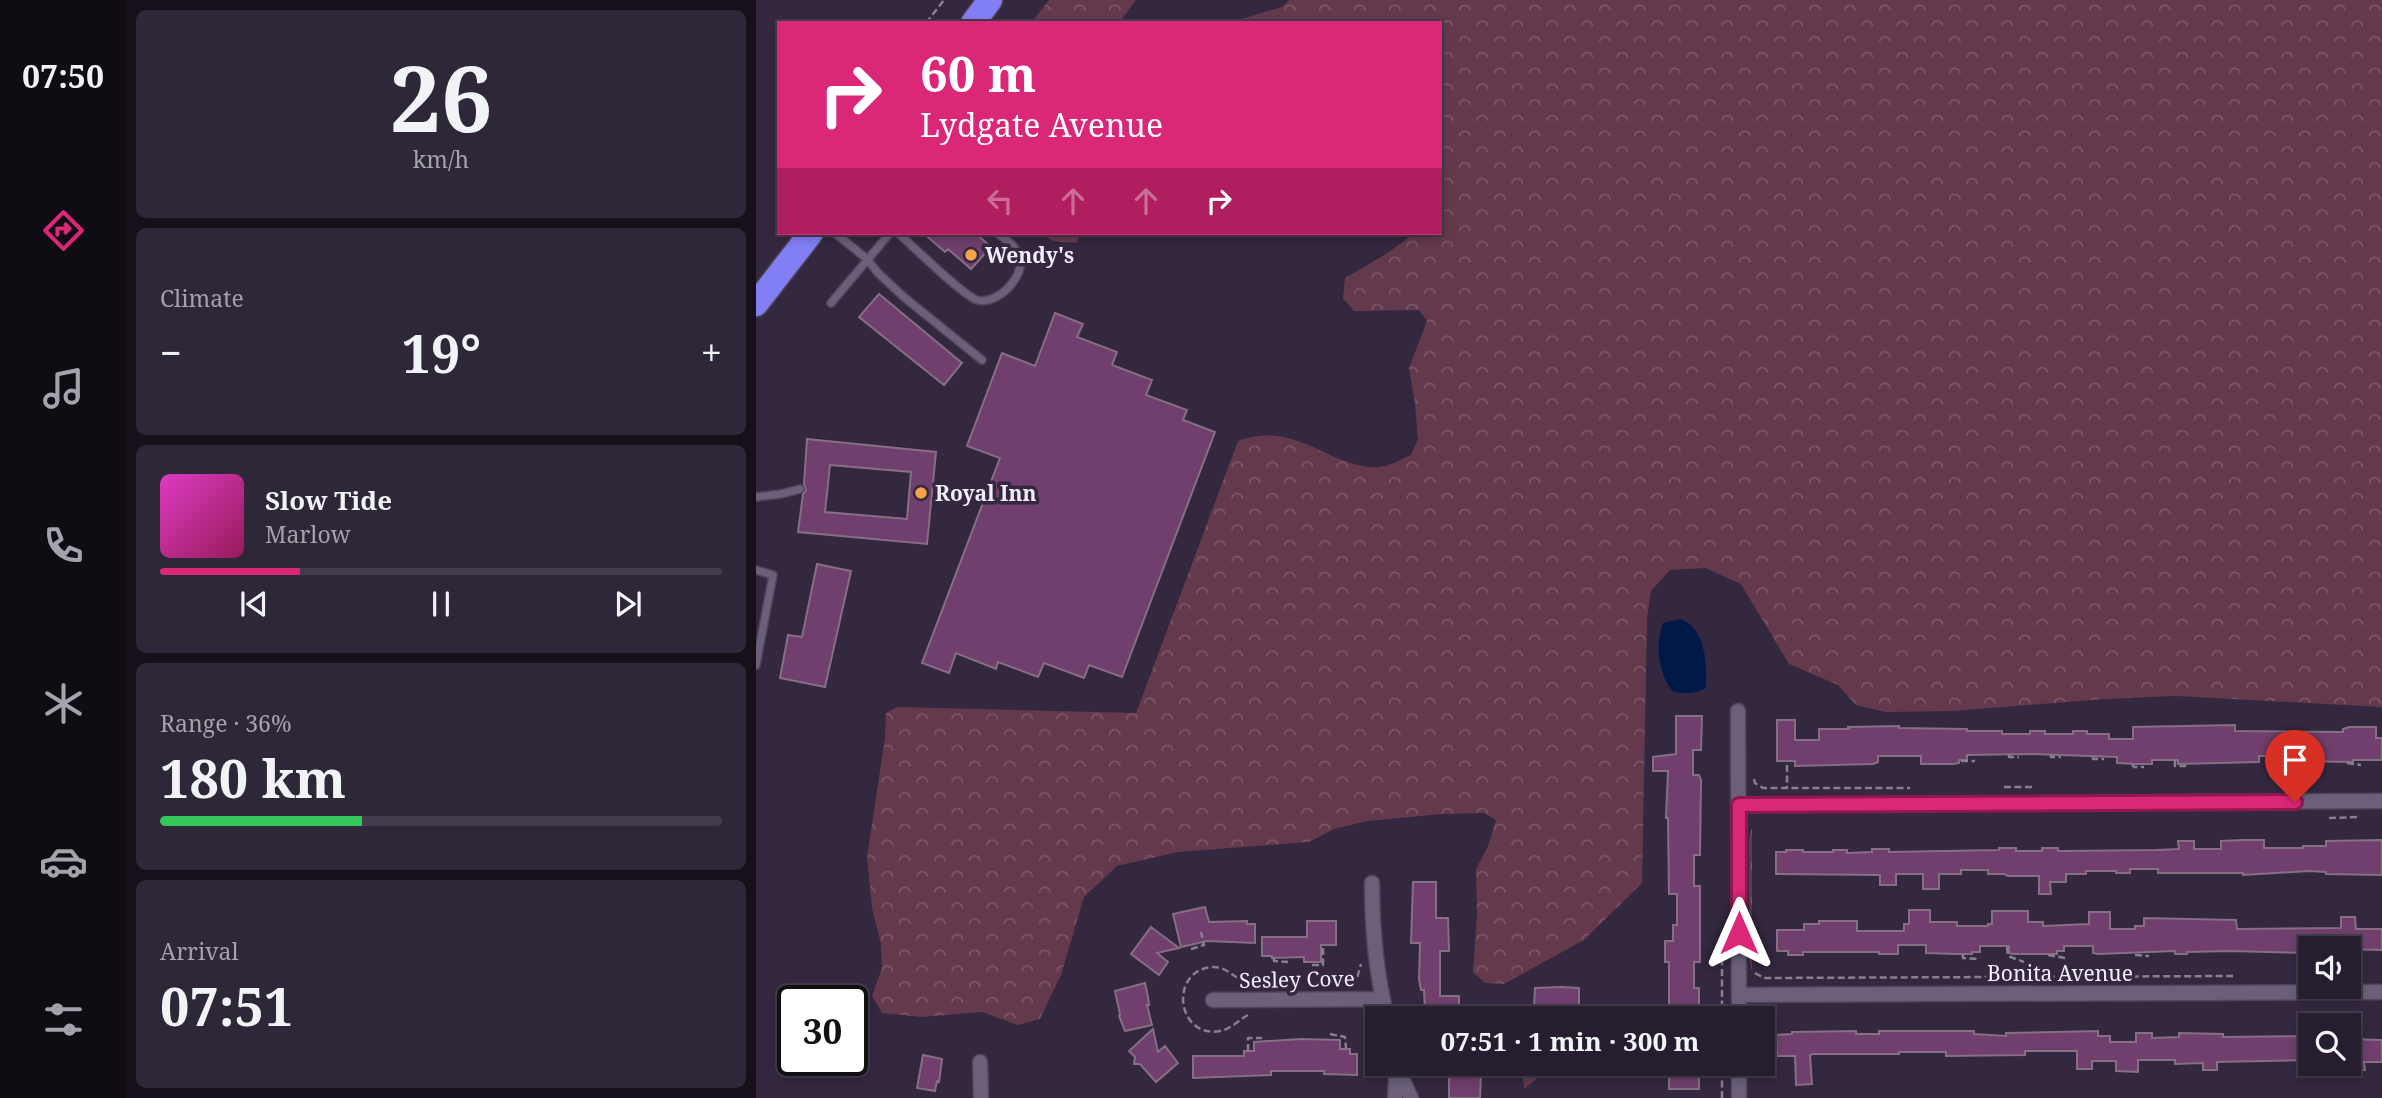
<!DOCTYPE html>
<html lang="en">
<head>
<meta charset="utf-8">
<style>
	:root { --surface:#261e2f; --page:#2e2737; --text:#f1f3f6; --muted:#a4a2aa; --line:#423c4b; --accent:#db2777 }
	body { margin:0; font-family:"Noto Serif",serif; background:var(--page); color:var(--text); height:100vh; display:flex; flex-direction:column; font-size:26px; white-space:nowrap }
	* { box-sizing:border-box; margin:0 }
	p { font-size:23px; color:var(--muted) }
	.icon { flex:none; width:38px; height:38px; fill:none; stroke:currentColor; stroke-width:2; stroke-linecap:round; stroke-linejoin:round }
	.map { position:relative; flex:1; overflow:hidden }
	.details { display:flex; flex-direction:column; gap:10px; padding:10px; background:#15101a; width:630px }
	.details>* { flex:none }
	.top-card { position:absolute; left:21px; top:21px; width:665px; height:214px; border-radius:0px; box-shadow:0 4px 10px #0003,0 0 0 2px var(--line); background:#db2777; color:#fff; overflow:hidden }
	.controls { position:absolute; left:1542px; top:936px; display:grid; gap:14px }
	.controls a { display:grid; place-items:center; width:63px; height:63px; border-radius:0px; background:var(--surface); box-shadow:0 4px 10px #0003,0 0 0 2px var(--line); font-size:35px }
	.speed { position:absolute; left:21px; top:985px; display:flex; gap:14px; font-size:35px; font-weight:700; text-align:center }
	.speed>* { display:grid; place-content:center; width:91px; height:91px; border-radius:50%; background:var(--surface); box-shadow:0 4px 10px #0003,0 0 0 2px var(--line); line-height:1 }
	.speed .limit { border:4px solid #111; border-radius:10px; background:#fff; color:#111 }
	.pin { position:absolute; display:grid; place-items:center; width:60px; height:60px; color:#fff; margin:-72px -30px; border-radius:50% 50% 50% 0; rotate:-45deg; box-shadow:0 0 7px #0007 }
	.pin .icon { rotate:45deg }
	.me { position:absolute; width:77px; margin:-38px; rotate:0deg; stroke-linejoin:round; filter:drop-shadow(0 0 5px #0008) }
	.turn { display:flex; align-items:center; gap:24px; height:147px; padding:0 28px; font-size:32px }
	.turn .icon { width:91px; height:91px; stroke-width:2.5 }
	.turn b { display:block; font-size:49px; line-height:60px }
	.lanes { display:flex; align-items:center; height:66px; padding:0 28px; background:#0003; justify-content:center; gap:35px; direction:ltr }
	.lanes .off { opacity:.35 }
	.big { font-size:52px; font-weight:700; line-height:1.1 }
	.details .card { flex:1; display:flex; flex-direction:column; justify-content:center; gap:10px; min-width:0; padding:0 24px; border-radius:10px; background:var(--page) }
	.details .dial { align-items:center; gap:0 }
	.dial b { font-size:91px; line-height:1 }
	.song { display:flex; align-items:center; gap:21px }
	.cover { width:84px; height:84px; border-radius:10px; background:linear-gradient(135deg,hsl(310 70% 55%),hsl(330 70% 35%)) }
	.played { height:7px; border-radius:4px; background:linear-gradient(90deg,var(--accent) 25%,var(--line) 25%) }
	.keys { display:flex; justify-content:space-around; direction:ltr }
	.heat { display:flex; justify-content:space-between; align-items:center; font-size:38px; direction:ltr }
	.charge { height:10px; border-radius:5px; background:linear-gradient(90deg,#34c759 36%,var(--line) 0) }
	.trip { position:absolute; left:609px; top:1006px; width:410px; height:70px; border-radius:0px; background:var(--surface); box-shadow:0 4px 10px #0003,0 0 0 2px var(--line); font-weight:700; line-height:70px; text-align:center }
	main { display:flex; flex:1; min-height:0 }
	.dock { display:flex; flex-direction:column; width:126px; justify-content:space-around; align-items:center; background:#0f0c13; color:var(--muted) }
	.dock .icon { width:49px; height:49px }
	.dock .on { color:var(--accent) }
	.dock b { font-size:32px; color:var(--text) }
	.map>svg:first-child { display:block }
</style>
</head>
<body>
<main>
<nav class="dock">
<b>07:50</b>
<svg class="icon on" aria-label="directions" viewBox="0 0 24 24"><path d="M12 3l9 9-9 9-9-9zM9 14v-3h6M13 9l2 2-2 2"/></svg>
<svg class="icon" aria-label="music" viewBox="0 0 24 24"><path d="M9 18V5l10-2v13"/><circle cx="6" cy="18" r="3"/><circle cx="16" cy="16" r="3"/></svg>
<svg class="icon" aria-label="phone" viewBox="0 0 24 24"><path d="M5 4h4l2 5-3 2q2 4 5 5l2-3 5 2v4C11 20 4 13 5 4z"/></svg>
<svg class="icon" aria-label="climate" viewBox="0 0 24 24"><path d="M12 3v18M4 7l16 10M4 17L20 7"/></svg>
<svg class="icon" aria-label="car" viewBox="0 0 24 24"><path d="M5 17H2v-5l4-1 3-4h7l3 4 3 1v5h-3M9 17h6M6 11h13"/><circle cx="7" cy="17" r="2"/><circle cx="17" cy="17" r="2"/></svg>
<svg class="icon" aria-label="filters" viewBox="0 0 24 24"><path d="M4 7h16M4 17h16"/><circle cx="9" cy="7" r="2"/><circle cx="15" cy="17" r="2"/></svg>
</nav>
<section class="details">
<div class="card dial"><b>26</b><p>km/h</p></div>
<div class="card"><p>Climate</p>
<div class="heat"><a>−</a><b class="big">19°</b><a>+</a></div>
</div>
<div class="card">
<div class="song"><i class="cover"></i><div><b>Slow Tide</b><p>Marlow</p></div></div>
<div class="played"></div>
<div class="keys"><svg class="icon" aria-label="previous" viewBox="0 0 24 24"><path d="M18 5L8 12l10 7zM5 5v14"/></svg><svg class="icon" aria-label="pause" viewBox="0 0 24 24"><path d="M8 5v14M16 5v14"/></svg><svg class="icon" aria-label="next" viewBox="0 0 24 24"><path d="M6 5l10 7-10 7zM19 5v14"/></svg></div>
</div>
<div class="card"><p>Range · 36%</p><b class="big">180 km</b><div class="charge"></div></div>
<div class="card"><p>Arrival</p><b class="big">07:51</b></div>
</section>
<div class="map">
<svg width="1626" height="1098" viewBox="0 0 1626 1098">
	<defs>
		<pattern id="grass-tufts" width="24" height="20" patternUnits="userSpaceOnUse" patternTransform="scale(1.75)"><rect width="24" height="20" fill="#64394b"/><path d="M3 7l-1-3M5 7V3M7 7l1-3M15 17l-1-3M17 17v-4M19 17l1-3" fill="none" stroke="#7b5666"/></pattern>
		<pattern id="forest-crowns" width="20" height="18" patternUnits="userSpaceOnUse" patternTransform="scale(1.75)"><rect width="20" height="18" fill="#64394b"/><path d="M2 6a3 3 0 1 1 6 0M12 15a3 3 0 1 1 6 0" fill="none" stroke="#7b5666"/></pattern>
	</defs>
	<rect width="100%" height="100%" fill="#33283f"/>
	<path fill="url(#grass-tufts)" d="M996,828V970L993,960V838Z
		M766,1064H798L768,1089Z"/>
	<path fill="url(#forest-crowns)" d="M293,0H380L363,23H275Z
		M533,0H1626V707L1420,696L1349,699L1197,711L1130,712L1100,705L1082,685L1033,664L985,584L949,568L914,570L895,591L891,619L886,883L828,940L748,984L729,983L717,972L721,914L720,869L732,846L740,820L728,813L686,814L611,821L578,829L553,842L422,852L361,866L328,897L305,975L284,1019L262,1025L226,1012L166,1017L126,1013L116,996L126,968L125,944L116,908L111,857L129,738L130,713L141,707L380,713L482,441C544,418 580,476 630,466C638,464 647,458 655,455L662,439L659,404L653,368L671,321L663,310L598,311L587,298L589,278L630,254L659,233H684V23H472L526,7Z
		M285,233H324L321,243L297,241Z"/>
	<path fill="#001948" d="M925,619C950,629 951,665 950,688C939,694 927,694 916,691C902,672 899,645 907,623Z"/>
	<path fill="#703f6d" stroke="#866e83" stroke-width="2" fill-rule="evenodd" d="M167,233H219L232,244L231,246L234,248L215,269L192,249L189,252Z
		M123,294L206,363L188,385L103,317Z
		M299,313L327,324L321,337L361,352L356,365L396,380L390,395L431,410L427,420L459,432L366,677L333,665L328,678L288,663L282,677L242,662L240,669L200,653L193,673L166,663L244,458L211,446L246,353L279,366Z
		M51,439L180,452L171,544L42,532L47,494L50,490L48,484ZM74,465L155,472L151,519L69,512Z
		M61,564L95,571L69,687L24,678L32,635L46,637Z
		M920,716H946L945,750H937V775H943L945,780L944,855H938V886H944V962H938V988H943V1018H913V962H909V941H917V925H921V894H913L912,818H910L912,771H897V757L920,754Z
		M1021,720H1039V740H1063V729H1093L1092,727L1143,726V728L1211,729V731H1246V734H1274V731H1289V734H1317V731H1331V734H1353V739H1377V727L1479,725V731L1587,732V729L1593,727H1620V738H1626V760H1597V762L1530,761V756H1503V762L1422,764V760H1396V764H1380L1361,763V757L1274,754L1211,755V760H1203V763L1197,764H1165V756H1122V762L1117,764L1039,766V761H1021Z
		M1487,840H1508V848H1547V846H1570V841L1626,840V875L1570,874V872L1553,871L1487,875V873H1402V869H1374V873H1360V871H1330V874H1310V882H1294L1295,894H1283V876H1252L1248,874H1232V870H1205V874H1183V889H1167V874H1140V885H1124V875L1020,874V852H1030V850H1047V852H1077V850H1091V853L1116,852V849H1133V852L1243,850V848H1260V851H1286V848H1302V851H1310L1401,850L1423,849L1422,841H1438V849H1465V841Z
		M657,882H680V918H692L693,951H684V996H703V1018H678V1012H669L668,990H665L663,979L664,943H655Z
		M449,907L453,922L491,921V924H499V943L451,941L425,947L417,914Z
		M1153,910H1174V922H1201V926H1232V924H1236V911H1272V922H1287V926L1333,924V912H1354V929H1379V926H1388V918L1480,920L1481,929L1585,928V917H1599L1600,929H1626V950L1554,948L1553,953L1473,951L1431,952V954H1419V951L1342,954L1337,953V946H1308V951H1301V954H1257L1253,953V946H1224V952H1216V954H1199L1170,953V945H1142V954H1123V952H1047V955H1032V951H1021V930H1048V924H1063V921H1101V931H1148V924H1153Z
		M551,921H580V945H565V962H548V957L516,958V956H506V937H551Z
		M395,927L423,948L401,953L412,962L403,975L375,954Z
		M389,983L392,997L393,1005H391L396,1025L369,1031L363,1016L364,1014L359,991Z
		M805,987L823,988V1006H778L779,988Z
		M397,1029L402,1052L409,1046L422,1063L400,1082L384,1064H378L379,1057L373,1051Z
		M1100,1031V1034H1123V1031H1218V1034L1250,1036V1033L1342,1031V1036H1354V1042H1380V1033H1396V1038L1423,1037V1033L1467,1034V1037L1554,1036V1060L1461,1062V1070H1447V1063L1419,1064V1060H1382V1072L1360,1071V1061H1336V1069H1321V1051H1269V1055L1190,1056V1052H1143V1054H1057L1054,1055L1056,1084L1040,1085L1039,1056H1021L1020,1035L1036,1034V1032Z
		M545,1039L584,1040V1049H594V1054H601V1075L568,1074V1071H515V1075L437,1078V1056H488V1051H498V1042Z
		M1592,1039L1626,1040V1062H1608L1609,1070H1592Z
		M167,1055L186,1059L183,1082L181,1081L179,1091L161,1088Z
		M913,1064H936V1072H943V1089H913Z
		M693,1073L725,1074L724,1098H693Z"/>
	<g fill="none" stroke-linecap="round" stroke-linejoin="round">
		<g stroke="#4f4559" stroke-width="10">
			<path id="lane" d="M79,233L111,259L122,273L149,298L226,360
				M142,233C157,246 206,295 221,300C241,306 270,276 264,256C260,246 249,239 241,233
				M75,303L134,233
				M0,497L25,494L44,489
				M0,570L17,575L0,665"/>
		</g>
		<g stroke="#4f4559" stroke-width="17">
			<path id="street" d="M982,711L983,1018
				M983,805L1626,801
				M616,883C616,929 620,973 631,1018
				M983,995L1626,992
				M457,1000L626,999
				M224,1062L225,1098
				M983,1064V1098
				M643,1072L655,1098
				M639,1098L641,1064"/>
		</g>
		<g stroke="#4f4559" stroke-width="27">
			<path id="highway" d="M217,23L234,0
				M0,304L55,233"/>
		</g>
		<path stroke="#887f92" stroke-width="2.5" stroke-dasharray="7 3.5" stroke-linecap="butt" d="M170,23L188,0
			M1295,754V757H1305
			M1253,755V757H1263
			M1337,757V759H1348
			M1419,760V766H1430
			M1205,761H1219
			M1549,762V765H1562
			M1591,763L1605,765
			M1376,764L1378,767H1388
			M1031,765V788
			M998,779L999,783L1007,788H1154
			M1248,787H1277
			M1573,818L1602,817
			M1251,947L1252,956L1268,962
			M435,949L448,945L445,932
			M1207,954V958L1224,959
			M1292,955L1309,958
			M1379,955L1393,956
			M1592,955H1604
			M518,958V961L532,962
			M556,965H567V947
			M999,973L1008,978L1477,976
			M593,983L601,978L605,964
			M665,1004V1018
			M492,1015C483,1020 475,1029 464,1031C421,1039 412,971 456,967C472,966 480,981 495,984
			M966,1018V932
			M619,1026L621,1037
			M574,1034L589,1037L590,1048
			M492,1051V1038H506
			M659,1064L662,1074
			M966,1098V1064"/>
		<use href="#lane" stroke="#6b5f7a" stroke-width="7"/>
		<use href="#street" stroke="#6b5f7a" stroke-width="14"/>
		<use href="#highway" stroke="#827ff5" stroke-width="24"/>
	</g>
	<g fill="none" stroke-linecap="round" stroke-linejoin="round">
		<g stroke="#8e194d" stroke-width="18">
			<path id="route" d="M983,933V805L1539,802"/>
		</g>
		<use href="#route" stroke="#db2777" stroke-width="12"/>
	</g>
	<g fill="#f6a247" stroke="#33283f" stroke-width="2.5">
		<circle cx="215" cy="255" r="7"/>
		<circle cx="165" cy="493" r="7"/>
	</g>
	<g text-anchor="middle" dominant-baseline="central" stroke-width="7" stroke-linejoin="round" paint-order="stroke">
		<g font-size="21" font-weight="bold" fill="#f4edfc" stroke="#33283f" text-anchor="start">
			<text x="229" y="255">Wendy's</text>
			<text x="179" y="493">Royal Inn</text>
		</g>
		<g font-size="21" fill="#f4edfc" stroke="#33283f">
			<text x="1304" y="973">Bonita Avenue</text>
			<text transform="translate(541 979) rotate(-1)">Sesley Cove</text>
		</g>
	</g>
</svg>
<div class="controls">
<a><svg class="icon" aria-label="sound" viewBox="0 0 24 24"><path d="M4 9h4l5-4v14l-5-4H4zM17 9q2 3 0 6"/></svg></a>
<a><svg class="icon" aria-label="search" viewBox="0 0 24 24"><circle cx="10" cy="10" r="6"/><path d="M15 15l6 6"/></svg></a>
</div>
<div class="speed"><div class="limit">30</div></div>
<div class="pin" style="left:1539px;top:802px;background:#d93025"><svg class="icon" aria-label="arrive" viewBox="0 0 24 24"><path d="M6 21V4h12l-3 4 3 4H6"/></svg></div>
<svg class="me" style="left:983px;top:933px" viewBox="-20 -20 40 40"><path d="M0-17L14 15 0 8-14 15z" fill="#db2777" stroke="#fff" stroke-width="4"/></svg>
<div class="trip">07:51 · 1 min · 300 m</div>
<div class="top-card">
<div class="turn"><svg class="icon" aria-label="right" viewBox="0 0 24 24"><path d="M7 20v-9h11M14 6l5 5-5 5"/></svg><div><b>60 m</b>Lydgate Avenue</div></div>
<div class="lanes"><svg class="icon off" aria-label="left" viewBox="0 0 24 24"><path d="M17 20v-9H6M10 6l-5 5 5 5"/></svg><svg class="icon off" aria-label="ahead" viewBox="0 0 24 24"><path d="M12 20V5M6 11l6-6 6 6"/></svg><svg class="icon off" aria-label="ahead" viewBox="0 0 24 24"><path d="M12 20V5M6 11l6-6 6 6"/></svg><svg class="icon" aria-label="right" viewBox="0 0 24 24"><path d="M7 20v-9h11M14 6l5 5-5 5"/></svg></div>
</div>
</div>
</main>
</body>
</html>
